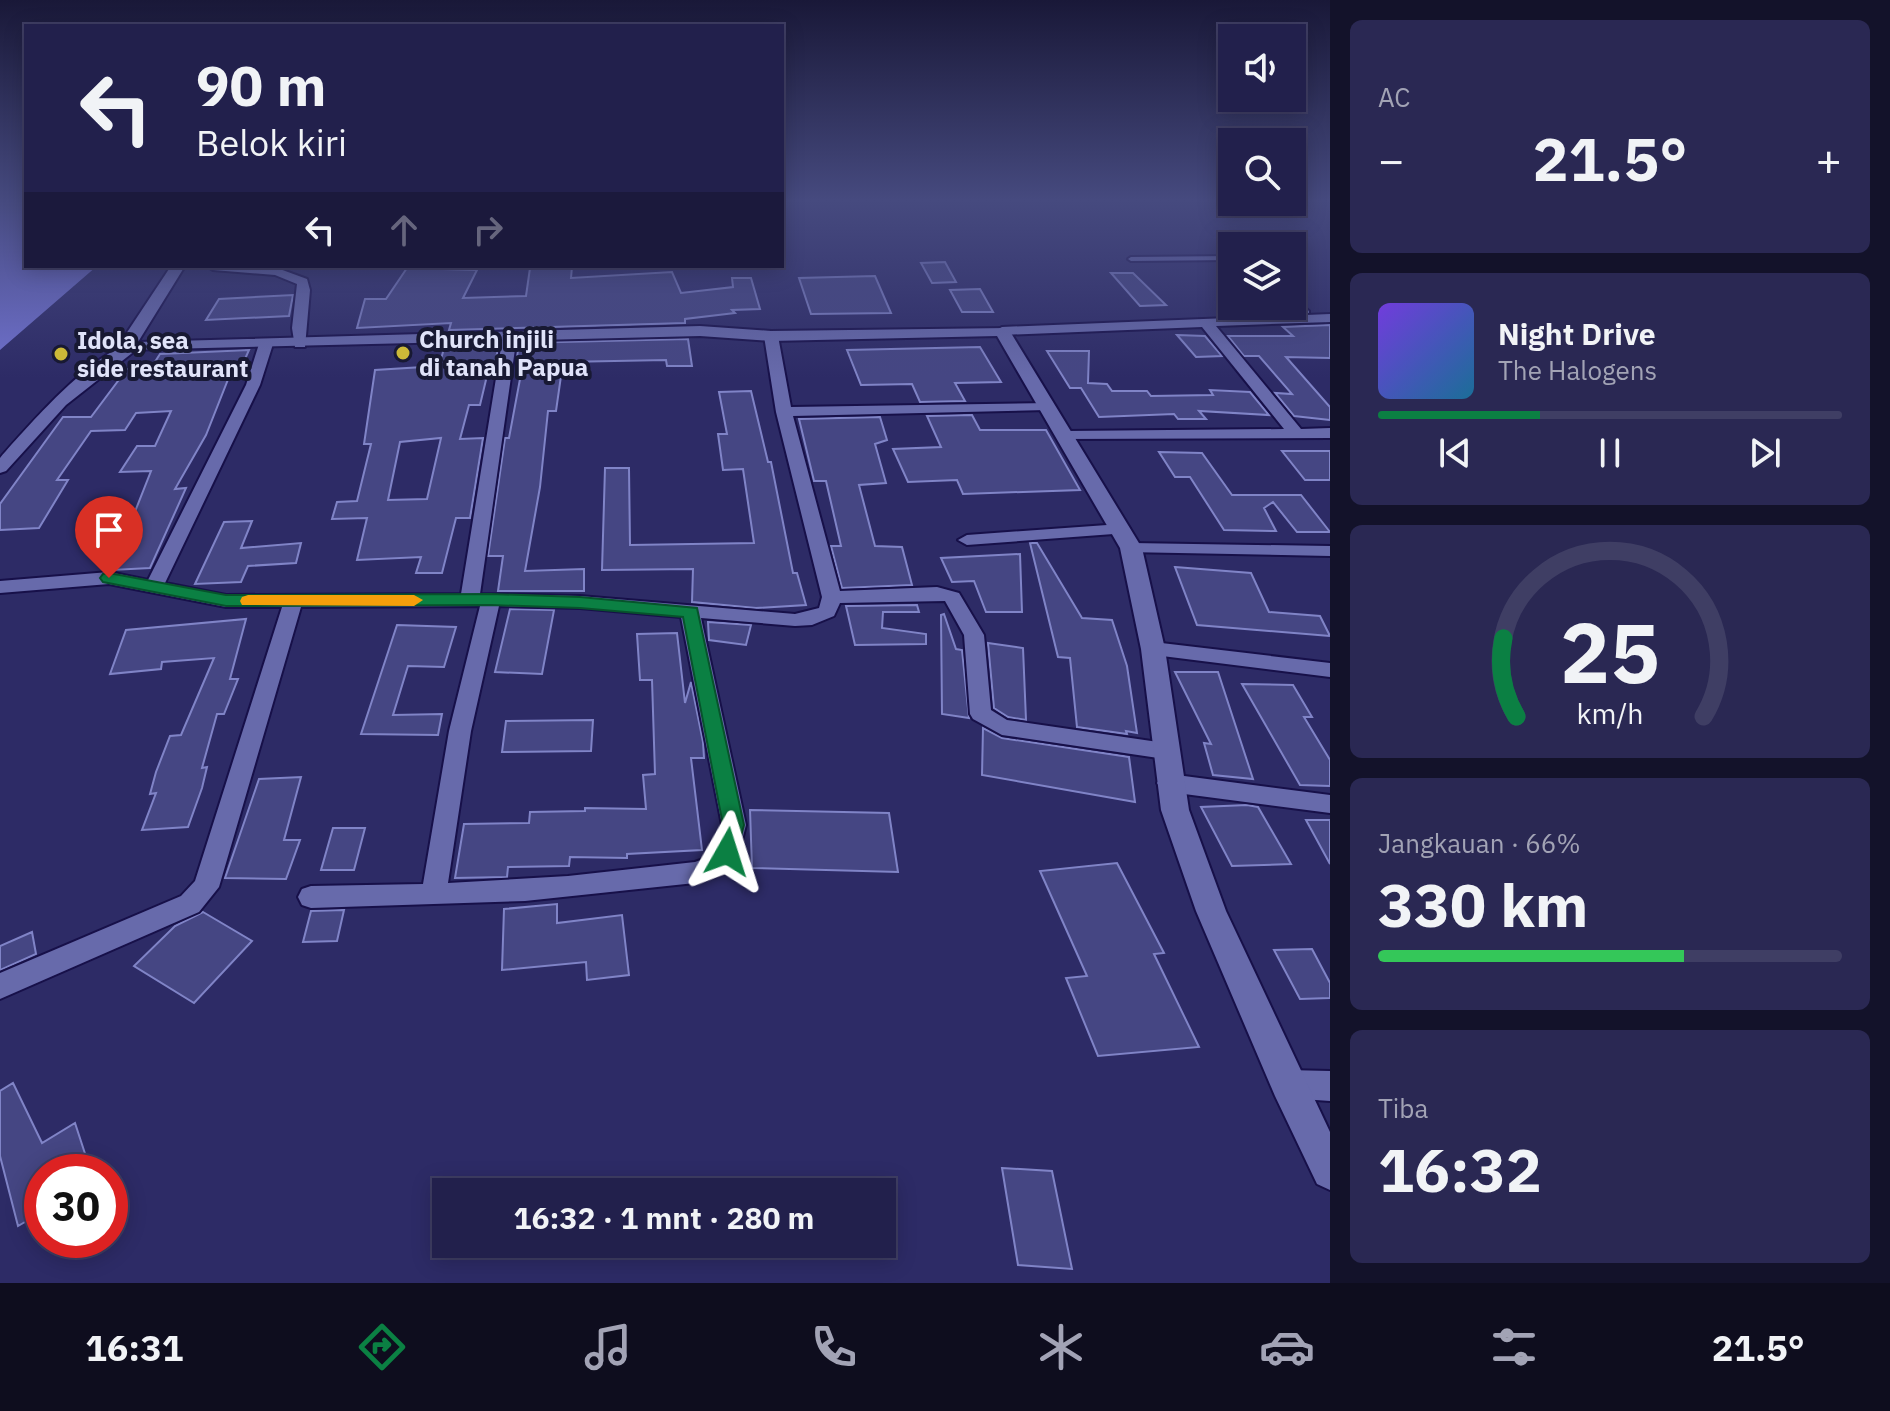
<!DOCTYPE html>
<html lang="id">
<head>
<meta charset="utf-8">
<style>
	:root { --surface:#22204c; --page:#2a2853; --text:#f1f3f6; --muted:#a2a3b5; --line:#3f3e64; --accent:#0b8043 }
	body { margin:0; font-family:"IBM Plex Sans",sans-serif; background:var(--page); color:var(--text); height:100vh; display:flex; flex-direction:column; font-size:30px; white-space:nowrap }
	* { box-sizing:border-box; margin:0 }
	p { font-size:26px; color:var(--muted) }
	.icon { flex:none; width:44px; height:44px; fill:none; stroke:currentColor; stroke-width:2; stroke-linecap:round; stroke-linejoin:round }
	.map { position:relative; flex:1; overflow:hidden }
	.drawer { display:flex; flex-direction:column; gap:20px; padding:20px; background:#13122a; width:560px }
	.drawer>* { flex:none }
	.banner { position:absolute; left:24px; top:24px; width:760px; height:244px; border-radius:0px; box-shadow:0 4px 20px #0003,0 0 0 2px var(--line); background:#22204c; color:var(--text); overflow:hidden }
	.fabs { position:absolute; left:1218px; top:24px; display:grid; gap:16px }
	.fabs a { display:grid; place-items:center; width:88px; height:88px; border-radius:0px; background:var(--surface); box-shadow:0 4px 20px #0003,0 0 0 2px var(--line); font-size:40px }
	.speed { position:absolute; left:24px; top:1154px; display:flex; gap:16px; font-size:40px; font-weight:700; text-align:center }
	.speed>* { display:grid; place-content:center; width:104px; height:104px; border-radius:50%; background:var(--surface); box-shadow:0 4px 20px #0003,0 0 0 2px var(--line); line-height:1 }
	.speed .limit { border:12px solid #d22; background:#fff; color:#111 }
	.pin { position:absolute; display:grid; place-items:center; width:68px; height:68px; color:#fff; margin:-82px -34px; border-radius:50% 50% 50% 0; rotate:-45deg; box-shadow:0 0 8px #0007 }
	.pin .icon { rotate:45deg }
	.me { position:absolute; width:88px; margin:-44px; rotate:6deg; stroke-linejoin:round; filter:drop-shadow(0 0 6px #0008) }
	.turn { display:flex; align-items:center; gap:28px; height:168px; padding:0 40px; font-size:36px }
	.turn .icon { width:104px; height:104px; stroke-width:2.5 }
	.turn b { display:block; font-size:56px; line-height:68px }
	.lanes { display:flex; align-items:center; height:76px; padding:0 40px; background:#0003; justify-content:center; gap:40px; direction:ltr }
	.lanes .off { opacity:.35 }
	.big { font-size:60px; font-weight:700; line-height:1.1 }
	.drawer .card { flex:1; display:flex; flex-direction:column; justify-content:center; gap:12px; min-width:0; padding:0 28px; border-radius:12px; background:var(--page) }
	.drawer .dial { align-items:center; gap:0 }
	.dial svg { height:208px; overflow:visible; fill:none; stroke:var(--line); stroke-width:7; stroke-linecap:round; text-anchor:middle }
	.dial text { fill:var(--text); stroke:none }
	.song { display:flex; align-items:center; gap:24px }
	.cover { width:96px; height:96px; border-radius:12px; background:linear-gradient(135deg,hsl(260 70% 55%),hsl(200 70% 35%)) }
	.played { height:8px; border-radius:4px; background:linear-gradient(90deg,var(--accent) 35%,var(--line) 35%) }
	.keys { display:flex; justify-content:space-around; direction:ltr }
	.heat { display:flex; justify-content:space-between; align-items:center; font-size:44px; direction:ltr }
	.charge { height:12px; border-radius:6px; background:linear-gradient(90deg,#34c759 66%,var(--line) 0) }
	.trip { position:absolute; left:432px; top:1178px; width:464px; height:80px; border-radius:0px; background:var(--surface); box-shadow:0 4px 20px #0003,0 0 0 2px var(--line); font-weight:700; line-height:80px; text-align:center }
	.dock { display:flex; height:128px; justify-content:space-around; align-items:center; background:#0e0d1e; color:var(--muted) }
	.dock .icon { width:56px; height:56px }
	.dock .selected { color:var(--accent) }
	.dock b { font-size:36px; color:var(--text) }
	main { display:flex; flex:1; min-height:0 }
	.map>svg:first-child { display:block }
</style>
</head>
<body>
<main>
<div class="map">
<svg width="1330" height="1283" viewBox="0 0 1330 1283">
	<rect width="100%" height="100%" fill="#2d2b66"/>
	<path fill="#7172d0" d="M0,199H26V266H97L0,350Z"/>
	<path fill="#454683" stroke="#8084c7" stroke-width="2" fill-rule="evenodd" d="M945,262L956,282L932,283L921,263Z
		M572,267L571,278L672,272L681,293L733,287L732,278H751L760,309L732,310L735,313L685,319V323L449,330L451,323L357,328L365,299H386L407,268L477,270L463,298L526,296L530,268Z
		M1111,273H1133L1166,305L1140,306Z
		M875,276L891,313L811,314L799,278Z
		M980,289L993,312H962L950,290Z
		M293,295L289,316L206,320L219,299Z
		M1330,325V358L1286,357L1330,407V420L1294,416L1275,393L1292,394L1259,356H1244L1228,336H1293L1283,327Z
		M1177,335L1205,336L1222,356L1196,357Z
		M688,339L692,366H667L666,360L563,362L556,411H548L540,487L525,571L584,569V591H498L503,556H488L505,438H509L523,363H516L519,343Z
		M499,344L495,363H490L480,405H469L460,439L483,438L470,518H456L442,573H416L421,557L357,560L367,518L332,519L337,502L357,501L371,444H364L375,370L439,366L445,345ZM441,438L427,499L388,500L400,442Z
		M980,347L1001,382L955,383L965,401L920,402L912,384L861,385L847,350Z
		M249,350L237,377H229L206,435L175,489L186,488L150,568L112,570L151,471L120,472L137,446H155L171,411L136,413L125,430L91,431L57,480H68L39,528L0,530V504L63,417H91L127,369L151,368L160,354Z
		M1047,351H1089L1088,383L1107,384L1112,391H1147L1151,396L1213,395L1210,390L1250,392L1269,415L1199,411L1206,419H1178L1174,414L1099,417L1081,388H1070Z
		M751,391L768,462H771L793,573H797L806,605L756,608L692,602L693,569L602,570L605,468H629L630,545L754,543L743,469L723,470L718,434H727L719,392Z
		M972,415L980,430H1046L1080,490L963,494L957,480L908,482L893,449L941,447L927,416Z
		M880,417L887,440L875,444L886,483L859,485L875,546L902,547L912,585L842,588L831,546H841L826,481H814L799,419Z
		M1282,451H1330V480H1305Z
		M1159,452L1202,453L1232,495H1301L1330,532H1297L1273,502L1264,508L1276,531L1224,530L1190,477H1175Z
		M252,521L241,548L301,543L296,563L248,566L241,582L195,584L224,522Z
		M1030,543H1037L1082,618L1112,620L1127,666L1137,733L1126,731L1127,734L1077,727L1070,658L1058,657Z
		M1020,554L1022,612H986L974,581L952,582L941,558Z
		M1175,567L1251,573L1269,612L1320,616L1330,636L1197,625Z
		M917,605L919,612H883L882,628L926,634V644L855,645L846,606Z
		M510,609L554,610L542,674L495,672Z
		M944,614L956,649L962,650L969,718L942,714L941,615Z
		M246,619L230,679H238L224,714H217L202,768L207,767L202,788L188,827L142,830L156,793L150,794L156,772L170,736L181,735L214,658L162,662L161,669L110,674L126,630Z
		M708,622L751,625L746,645L709,640Z
		M397,625L456,627L444,667L408,666L393,715L442,714L438,735L361,734Z
		M677,633L685,703L691,682L703,742L704,758H691L702,850L627,854V858L570,857L569,866L508,867L507,877L455,878L464,824L529,823L530,812L585,811V808L646,809L643,775L655,774L652,680H640L637,634Z
		M988,643L1023,648L1026,720L1008,717L994,708Z
		M1175,672H1218L1253,779L1213,775L1204,743L1211,744Z
		M1242,684L1293,685L1312,717H1304L1330,760V786L1300,785Z
		M593,720L591,751L502,752L506,721Z
		M983,728L1002,738L1129,757L1135,802L982,775Z
		M301,777L284,840H300L286,879L225,878L259,779Z
		M1247,805L1258,807L1291,864L1232,866L1201,807Z
		M750,810L889,813L898,872L752,868Z
		M1306,820H1330V864Z
		M333,828H365L354,870H321Z
		M1117,863L1164,953L1154,954L1199,1047L1098,1056L1066,978L1087,976L1040,871Z
		M557,904V923L622,915L629,975L587,980L586,962L502,970L504,909Z
		M344,910L337,941L303,942L311,911Z
		M203,912L252,941L194,1003L134,966L175,926Z
		M32,932L36,954L0,970V946Z
		M1312,949L1330,983V998L1300,999L1274,950Z
		M13,1083L42,1143L75,1123L91,1172H42V1212L18,1226L0,1156V1091Z
		M1002,1168L1052,1171L1072,1269L1018,1265Z"/>
	<g fill="none" stroke-linecap="round" stroke-linejoin="round">
		<g stroke="#171049" stroke-width="4">
			<path id="service" d="M1232,256V260L1131,261L1128,259L1131,257Z
				M1292,297L1309,311V313H1305L1292,302Z"/>
		</g>
		<g stroke="#171049" stroke-width="4">
			<path id="minor" d="M207,266L277,268L307,279L310,290L305,347H295L292,328L297,284L275,275L213,270Z
				M1330,314V322L1216,326L1301,429L1330,428V438L1061,439V433L1067,431L1284,429L1202,327L1002,335L995,331L1002,327Z
				M510,331L517,335L480,594L580,596L795,614L819,608L822,597L776,412L764,336L771,332L778,336L791,407L1052,403L1054,406L1047,410L793,416L840,591L937,587L959,593L984,635L991,710L1007,720L1165,743L1173,745L1176,751L1173,757L1165,759L1002,735L973,719L970,714L964,635L945,601L840,603L834,616L812,625L795,626L701,618L746,825L739,852L730,868L720,875L695,883L525,901L311,908L302,905L298,897L302,889L311,886L423,884L449,731L480,606L301,607L219,887L199,912L0,999V973L181,896L195,881L282,607H226L109,584L0,593V581L109,572L148,580L246,385L259,344L266,340L273,344L260,385L165,583L226,595L461,594L503,335ZM499,606L580,608L681,617L722,825L715,850L709,857L695,862L568,876L448,883L471,731Z
				M131,343L136,344V350L66,405L6,471L0,473V458C29,425 89,356 131,343Z
				M1121,524L1127,525L1130,529L1127,533L967,545L958,540L967,535Z
				M1131,543L1330,546V556L1125,552L1122,548L1125,544Z
				M1153,642L1330,663V677L1146,654L1143,649L1146,644Z
				M1169,774L1330,795V813L1169,792L1161,789L1157,783L1161,777Z
				M1287,1070L1330,1071V1101L1287,1098L1277,1094L1272,1084L1277,1074Z"/>
		</g>
		<g stroke="#171049" stroke-width="4">
			<path id="tertiary" d="M171,266H185L138,342L700,326L771,331L1008,328L1142,548L1165,649L1189,810L1226,911L1330,1132V1190L1317,1184L1275,1096L1196,911L1161,810L1141,649L1120,548L997,336L771,341L700,336L125,350L122,340Z"/>
		</g>
		<use href="#service" fill="#676aab" fill-rule="evenodd"/>
		<use href="#minor" fill="#676aab" fill-rule="evenodd"/>
		<use href="#tertiary" fill="#676aab" fill-rule="evenodd"/>
	</g>
	<linearGradient id="sky" x2="0" y2="1"><stop stop-color="#191838"/><stop offset="0.53" stop-color="#464a7f"/><stop offset="1" stop-color="#464a7f" stop-opacity="0"/></linearGradient>
	<rect width="1330" height="378" fill="url(#sky)"/>
	<path fill="#0b8043" stroke="#07532c" stroke-width="2" d="M109,573L226,595L491,594L580,597L697,608L744,825L735,858L727,861L720,858L716,852L723,825L683,617L580,608L491,605L226,606L103,582L100,578L103,574Z"/>
	<path fill="#f59e0b" d="M248,595H414L423,600L414,606L242,605L240,601L242,597Z"/>
	<g fill="#ccb938" stroke="#181933" stroke-width="3">
		<circle cx="403" cy="353" r="8"/>
		<circle cx="61" cy="354" r="8"/>
	</g>
	<g text-anchor="middle" dominant-baseline="central" stroke-width="8" stroke-linejoin="round" paint-order="stroke">
		<g font-size="24" font-weight="bold" fill="#e0e3f9" stroke="#181933" text-anchor="start">
			<text x="419" y="339">Church injili<tspan x="419" dy="28">di tanah Papua</tspan></text>
			<text x="77" y="340">Idola, sea<tspan x="77" dy="28">side restaurant</tspan></text>
		</g>
	</g>
</svg>
<div class="fabs">
<a><svg class="icon" aria-label="sound" viewBox="0 0 24 24"><path d="M4 9h4l5-4v14l-5-4H4zM17 9q2 3 0 6"/></svg></a>
<a><svg class="icon" aria-label="search" viewBox="0 0 24 24"><circle cx="10" cy="10" r="6"/><path d="M15 15l6 6"/></svg></a>
<a><svg class="icon" aria-label="layers" viewBox="0 0 24 24"><path d="M12 4l9 5-9 5-9-5zM3 14l9 5 9-5"/></svg></a>
</div>
<div class="speed"><div class="limit">30</div></div>
<div class="pin" style="left:109px;top:578px;background:#d93025"><svg class="icon" aria-label="arrive" viewBox="0 0 24 24"><path d="M6 21V4h12l-3 4 3 4H6"/></svg></div>
<svg class="me" style="left:727px;top:852px" viewBox="-20 -20 40 40"><path d="M0-17L14 15 0 8-14 15z" fill="#0b8043" stroke="#fff" stroke-width="4"/></svg>
<div class="trip">16:32 · 1 mnt · 280 m</div>
<div class="banner">
<div class="turn"><svg class="icon" aria-label="left" viewBox="0 0 24 24"><path d="M17 20v-9H6M10 6l-5 5 5 5"/></svg><div><b>90 m</b>Belok kiri</div></div>
<div class="lanes"><svg class="icon" aria-label="left" viewBox="0 0 24 24"><path d="M17 20v-9H6M10 6l-5 5 5 5"/></svg><svg class="icon off" aria-label="ahead" viewBox="0 0 24 24"><path d="M12 20V5M6 11l6-6 6 6"/></svg><svg class="icon off" aria-label="right" viewBox="0 0 24 24"><path d="M7 20v-9h11M14 6l5 5-5 5"/></svg></div>
</div>
</div>
<section class="drawer">
<div class="card"><p>AC</p>
<div class="heat"><a>−</a><b class="big">21.5°</b><a>+</a></div>
</div>
<div class="card">
<div class="song"><i class="cover"></i><div><b>Night Drive</b><p>The Halogens</p></div></div>
<div class="played"></div>
<div class="keys"><svg class="icon" aria-label="previous" viewBox="0 0 24 24"><path d="M18 5L8 12l10 7zM5 5v14"/></svg><svg class="icon" aria-label="pause" viewBox="0 0 24 24"><path d="M8 5v14M16 5v14"/></svg><svg class="icon" aria-label="next" viewBox="0 0 24 24"><path d="M6 5l10 7-10 7zM19 5v14"/></svg></div>
</div>
<div class="card dial"><svg viewBox="0 0 100 80">
<path d="M14 69A42 42 0 1 1 86 69"/>
<path d="M14 69A42 42 0 0 1 9 39" stroke="#0b8043"/>
<text x="50" y="56" font-size="32" font-weight="700">25</text>
<text x="50" y="72" font-size="11">km/h</text>
</svg></div>
<div class="card"><p>Jangkauan · 66%</p><b class="big">330 km</b><div class="charge"></div></div>
<div class="card"><p>Tiba</p><b class="big">16:32</b></div>
</section>
</main>
<nav class="dock">
<b>16:31</b>
<svg class="icon selected" aria-label="directions" viewBox="0 0 24 24"><path d="M12 3l9 9-9 9-9-9zM9 14v-3h6M13 9l2 2-2 2"/></svg>
<svg class="icon" aria-label="music" viewBox="0 0 24 24"><path d="M9 18V5l10-2v13"/><circle cx="6" cy="18" r="3"/><circle cx="16" cy="16" r="3"/></svg>
<svg class="icon" aria-label="phone" viewBox="0 0 24 24"><path d="M5 4h4l2 5-3 2q2 4 5 5l2-3 5 2v4C11 20 4 13 5 4z"/></svg>
<svg class="icon" aria-label="climate" viewBox="0 0 24 24"><path d="M12 3v18M4 7l16 10M4 17L20 7"/></svg>
<svg class="icon" aria-label="car" viewBox="0 0 24 24"><path d="M5 17H2v-5l4-1 3-4h7l3 4 3 1v5h-3M9 17h6M6 11h13"/><circle cx="7" cy="17" r="2"/><circle cx="17" cy="17" r="2"/></svg>
<svg class="icon" aria-label="filters" viewBox="0 0 24 24"><path d="M4 7h16M4 17h16"/><circle cx="9" cy="7" r="2"/><circle cx="15" cy="17" r="2"/></svg>
<b>21.5°</b>
</nav>
</body>
</html>
